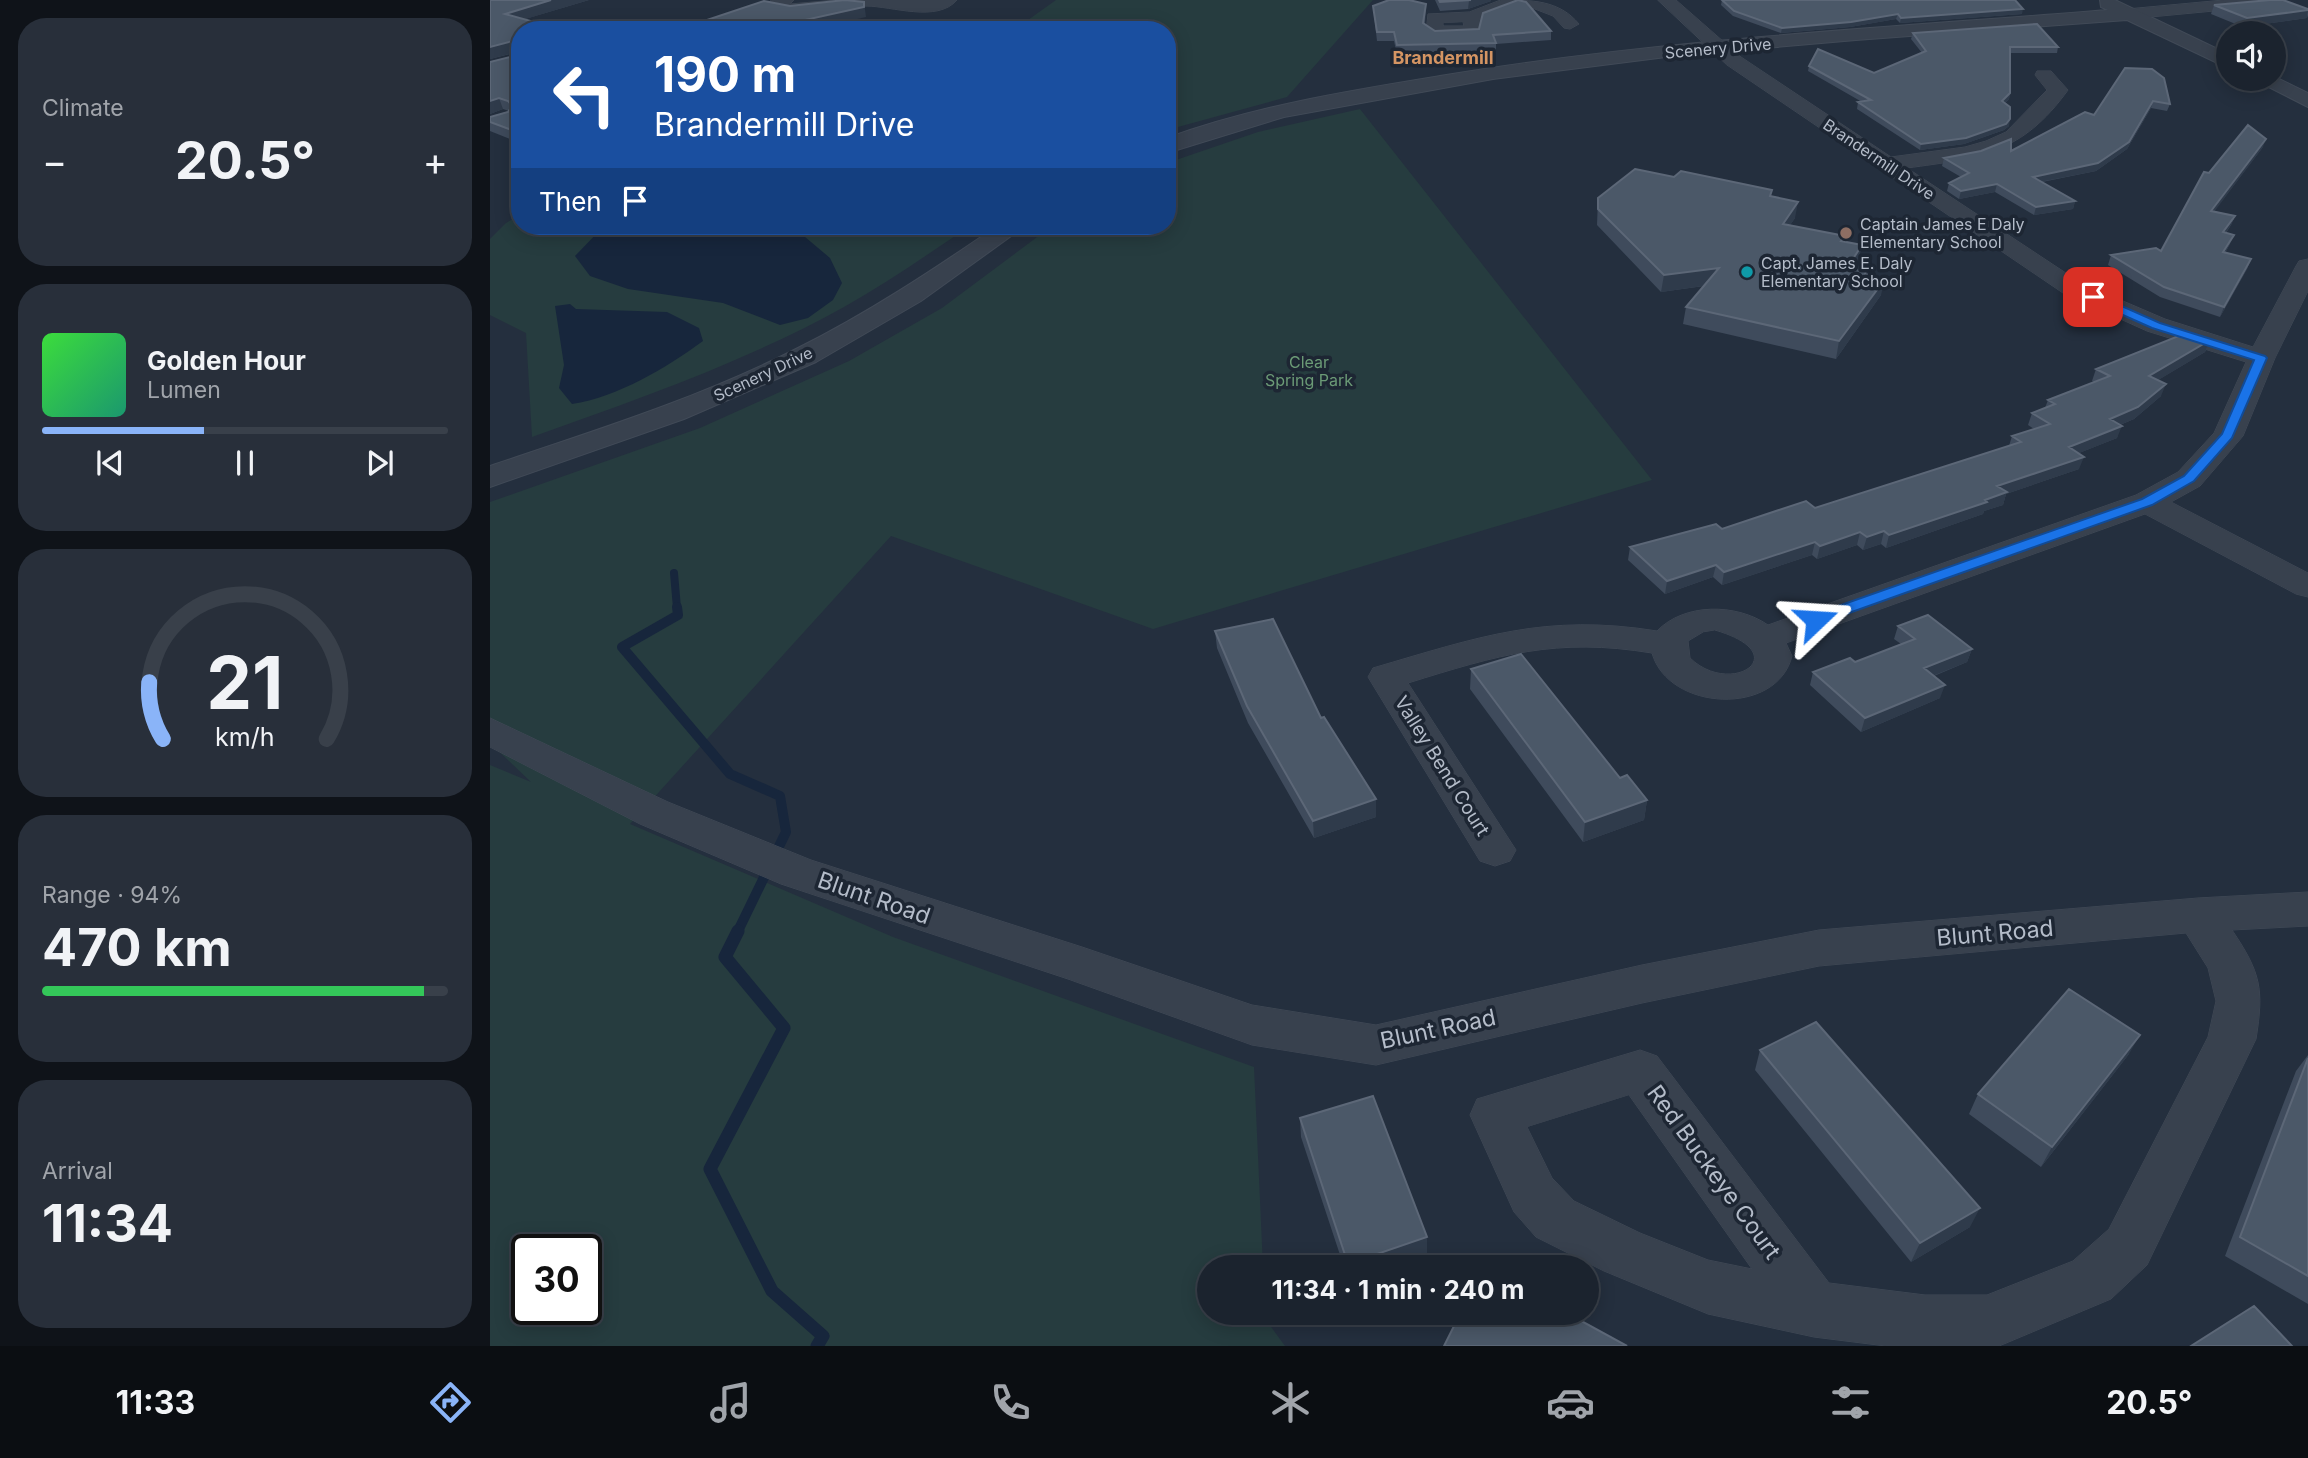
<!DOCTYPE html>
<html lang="en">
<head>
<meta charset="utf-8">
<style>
	:root { --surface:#1b232e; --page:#282f3a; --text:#f1f3f6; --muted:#a0a4aa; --line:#39404a; --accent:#8ab4f8 }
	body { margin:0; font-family:Inter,sans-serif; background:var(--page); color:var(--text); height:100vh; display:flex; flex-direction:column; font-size:26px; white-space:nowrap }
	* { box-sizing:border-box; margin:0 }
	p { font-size:23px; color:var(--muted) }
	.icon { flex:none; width:38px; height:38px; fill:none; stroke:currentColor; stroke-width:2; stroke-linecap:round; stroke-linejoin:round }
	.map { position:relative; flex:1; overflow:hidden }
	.sheet { display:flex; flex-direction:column; gap:18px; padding:18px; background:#0f1319; width:490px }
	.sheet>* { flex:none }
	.banner { position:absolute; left:21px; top:21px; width:665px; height:214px; border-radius:28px; box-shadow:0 4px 18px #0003,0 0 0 2px var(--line); background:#1a4fa0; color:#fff; overflow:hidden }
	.fabs { position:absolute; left:1726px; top:21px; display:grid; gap:14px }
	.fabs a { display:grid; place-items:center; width:70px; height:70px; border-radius:50%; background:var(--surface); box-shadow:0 4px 18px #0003,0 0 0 2px var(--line); font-size:35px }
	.speed { position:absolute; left:21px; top:1234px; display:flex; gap:14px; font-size:35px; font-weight:700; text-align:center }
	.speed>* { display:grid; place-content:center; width:91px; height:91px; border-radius:50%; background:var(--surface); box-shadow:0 4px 18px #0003,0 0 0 2px var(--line); line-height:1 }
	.speed .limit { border:4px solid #111; border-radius:10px; background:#fff; color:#111 }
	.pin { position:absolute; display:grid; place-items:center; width:60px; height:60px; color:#fff; margin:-30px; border-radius:14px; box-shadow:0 4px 10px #0006 }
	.me { position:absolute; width:77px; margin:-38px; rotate:70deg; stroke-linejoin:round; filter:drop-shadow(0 0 5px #0008) }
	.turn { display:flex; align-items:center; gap:24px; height:147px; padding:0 28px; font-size:32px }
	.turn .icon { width:91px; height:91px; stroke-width:2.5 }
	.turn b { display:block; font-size:49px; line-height:60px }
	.then { display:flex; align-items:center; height:66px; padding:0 28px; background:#0003; gap:14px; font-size:26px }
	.big { font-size:52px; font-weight:700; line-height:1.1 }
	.sheet .card { flex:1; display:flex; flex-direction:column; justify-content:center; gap:10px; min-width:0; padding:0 24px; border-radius:28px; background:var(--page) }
	.sheet .dial { align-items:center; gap:0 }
	.dial svg { height:182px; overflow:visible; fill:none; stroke:var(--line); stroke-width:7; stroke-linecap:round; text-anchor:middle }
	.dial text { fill:var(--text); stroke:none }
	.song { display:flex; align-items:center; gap:21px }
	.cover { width:84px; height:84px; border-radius:10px; background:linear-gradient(135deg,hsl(120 70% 55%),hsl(160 70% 35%)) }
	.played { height:7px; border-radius:4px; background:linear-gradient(90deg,var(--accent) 40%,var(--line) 40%) }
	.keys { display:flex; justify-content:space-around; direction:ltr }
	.heat { display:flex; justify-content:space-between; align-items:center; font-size:38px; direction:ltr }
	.charge { height:10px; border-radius:5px; background:linear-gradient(90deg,#34c759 94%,var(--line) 0) }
	.trip { position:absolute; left:707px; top:1255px; width:402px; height:70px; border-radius:35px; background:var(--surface); box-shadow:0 4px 18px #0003,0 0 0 2px var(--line); font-weight:700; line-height:70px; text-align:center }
	.dock { display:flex; height:112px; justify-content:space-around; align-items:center; background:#0b0e12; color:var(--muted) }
	.dock .icon { width:49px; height:49px }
	.dock .current { color:var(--accent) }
	.dock b { font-size:32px; color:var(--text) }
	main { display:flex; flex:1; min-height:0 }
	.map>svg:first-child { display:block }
</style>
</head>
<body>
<main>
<section class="sheet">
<div class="card"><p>Climate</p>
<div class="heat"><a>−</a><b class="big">20.5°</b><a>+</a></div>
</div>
<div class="card">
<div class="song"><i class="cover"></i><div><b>Golden Hour</b><p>Lumen</p></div></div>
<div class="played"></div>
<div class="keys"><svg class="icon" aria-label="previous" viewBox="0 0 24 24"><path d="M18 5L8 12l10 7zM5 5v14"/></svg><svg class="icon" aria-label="pause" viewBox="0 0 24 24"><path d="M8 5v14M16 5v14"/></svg><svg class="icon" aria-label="next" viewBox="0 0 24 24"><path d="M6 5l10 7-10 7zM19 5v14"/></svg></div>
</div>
<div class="card dial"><svg viewBox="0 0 100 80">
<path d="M14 69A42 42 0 1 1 86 69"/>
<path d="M14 69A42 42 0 0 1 8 44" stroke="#8ab4f8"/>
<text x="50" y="56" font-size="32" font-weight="700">21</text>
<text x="50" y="72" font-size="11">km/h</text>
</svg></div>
<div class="card"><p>Range · 94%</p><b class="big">470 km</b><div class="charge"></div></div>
<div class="card"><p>Arrival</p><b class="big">11:34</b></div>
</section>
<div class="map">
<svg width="1818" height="1346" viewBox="0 0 1818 1346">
	<rect width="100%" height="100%" fill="#242f3e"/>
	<path fill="#263c3f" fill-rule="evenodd" d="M566,0H883L797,97L677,130V30H524Z
		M870,109L1162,480L663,629L401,536L140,824L403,937L764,1067L773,1267H719V1312L775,1313L776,1320L795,1346H0V765L41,782L0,743V502L210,428L359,361L452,308L562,226H677V163L768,132ZM37,1250H96V1309H37Z
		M30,215V226H480C438,254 397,283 354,307C255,362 148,399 42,437L36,333L0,315V239L16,223Z"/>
	<path fill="#17263c" d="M114,226H302L340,258L352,283L343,300L318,318L290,325L233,303L138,289L100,276L85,256Z
		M80,304L86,309L177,312L209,328L213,341C176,368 128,397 82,404L69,388L74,365L65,306Z"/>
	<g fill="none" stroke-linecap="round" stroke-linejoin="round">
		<path stroke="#17263c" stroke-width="8" d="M184,573L187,608"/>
		<path stroke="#17263c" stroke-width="10" d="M187,607L188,615L132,647L240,774L290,796L296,832L247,933"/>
		<path stroke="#17263c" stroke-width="13" d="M248,931L235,957L294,1028L220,1169L282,1291L333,1336L327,1346"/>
		<g stroke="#414a57" stroke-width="1">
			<path id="minor" d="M282,0H304L300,4L346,0H467C447,23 402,6 376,6C341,7 313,20 278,9L276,5Z
				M1011,0C1042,0 1069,0 1089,24L1080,29L1074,28L1063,16L1032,4L990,20L989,35L945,37L936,32L938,14L979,12ZM973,22L974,26H953V23Z
				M1168,0H1186L1251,57L1401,157L1475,147L1496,141L1516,132L1557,90L1545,75L1547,71H1561L1578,90C1532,154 1490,158 1417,168L1591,283L1675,319L1763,347L1806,266L1809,261L1818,259V291L1785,358L1753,436L1710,486L1681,502L1818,573V597L1806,594L1655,514L1296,643L1302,656C1287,717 1178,711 1162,653C1066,637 1008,655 918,683L1026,850L1020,861L1005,866L990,861L878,677L883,668C989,637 1055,613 1167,631C1194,603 1246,603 1278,625L1646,495L1688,472L1724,433L1756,362L1657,331L1573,293L1237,65ZM1225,630C1308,654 1241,698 1200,658L1198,641L1213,632Z
				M1734,0H1795L1787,5L1639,19L1630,14L1639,9Z
				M0,718L178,802L321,860L592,947L762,1005L886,1025L1152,965L1329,930L1708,898L1818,892V926L1742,930C1771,973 1774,989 1766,1039L1657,1265L1621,1299L1509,1346H1396L1324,1337L1218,1314L1114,1271L1046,1237L1024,1212L980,1115L987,1099L1150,1050L1167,1056L1339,1283L1435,1295H1497L1583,1261L1619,1229L1718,1037L1726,1001L1718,968L1696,933L1329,966L1152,1003L886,1065L762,1045L578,979L291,884L150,824L0,747ZM1139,1095L1262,1269L1218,1260L1150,1233L1084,1201L1062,1178L1037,1127Z"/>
		</g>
		<g stroke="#414a57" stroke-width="2">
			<path id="tertiary" d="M1610,0H1625L1738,54V68L1637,20L1366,40L1184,56L1003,79L794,117L677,153V138C765,106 858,91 950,76C1171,39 1395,28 1618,10L1611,7Z
				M1783,76L1818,93V107L1763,79Z
				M507,226H535L431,301L326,362L194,419L0,487V466C104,431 210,398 308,348C378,313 443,270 507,226Z"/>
		</g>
		<use href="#minor" fill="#38414e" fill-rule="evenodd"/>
		<use href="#tertiary" fill="#38414e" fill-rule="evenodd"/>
	</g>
	<path fill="#3f4b5c" d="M0,0H99L35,19L73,30H30V143L0,131V117L19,111L13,109L0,114V62L28,55V52L0,59Z
		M945,0H1001V1L978,9L950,11Z
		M1232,0L1532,14L1410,23L1406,19L1360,27L1291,33L1243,16L1231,5Z
		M936,4L935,24L945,31H1061V40L1006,44V52L907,55L904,41H887L883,6Z
		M1724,5L1818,9V15L1817,18L1753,27L1721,14Z
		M1423,33L1568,47L1567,53H1520V93L1519,99L1515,103L1519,126L1514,130L1474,144L1430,150L1367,109L1368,102H1372L1318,71L1319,66L1384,73L1432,53L1421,39Z
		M1635,68L1680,104L1677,111L1661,108L1637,149L1606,171L1552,182L1585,201L1583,209L1544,215L1505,192L1469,199L1457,191L1459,183L1471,177L1452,166L1454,158L1521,151L1604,115Z
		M1773,147L1724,211L1745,216L1741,225L1736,233L1740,244L1735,253L1761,259L1757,269L1730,317L1670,297L1618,265L1621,255L1671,251L1719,173Z
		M1281,196L1305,218L1300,225L1354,242L1372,245L1368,261L1365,266L1376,274L1391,295L1346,359L1193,324L1196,307L1214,286L1171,292L1107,225L1108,198Z
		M1720,340L1715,352L1668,380L1671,396L1644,419L1630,425L1627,438L1589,453V469L1516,494L1513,505L1494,511L1493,514L1396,548L1391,544L1373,550L1367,545L1327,559L1322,555L1232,585L1223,577L1175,594L1138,560L1140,547L1232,529L1325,508L1519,446L1522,436L1544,429L1538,425L1542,413L1555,408L1558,400L1604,382L1602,381L1606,369Z
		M1408,626L1482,649L1477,662L1444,676L1450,698L1371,732L1320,685L1323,672L1365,662L1411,644L1404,639Z
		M725,631L831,718L886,799V817L824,838L758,723L727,648Z
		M981,669L1130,778L1157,800L1154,820L1093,842L980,689Z
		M1270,1050L1480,1227L1421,1262L1265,1070Z
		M1639,1054L1551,1167L1479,1114L1488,1094Z
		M1818,1055V1304L1735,1256L1806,1071Z
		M810,1118L937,1256L905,1267H854L811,1137Z"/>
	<path fill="#2f3b4b" d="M61,0H99L19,24L15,14Z
		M981,0H1001V1L978,9L979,1Z
		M374,2L376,17L320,30H270Z
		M1533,9L1532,14L1410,23L1411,18Z
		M1818,10L1817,18L1753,27L1757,18Z
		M1408,14L1406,19L1360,27L1291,33L1292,28Z
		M27,40L30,51L0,59V47Z
		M1520,93L1519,99L1510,107L1512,101Z
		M9,98L13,109L0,114V101Z
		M1663,101L1661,108L1637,149L1606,171L1540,184L1543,177Z
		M1520,119L1519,126L1514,130L1474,144L1430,150L1431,144Z
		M1776,139L1773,147L1718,220L1721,211Z
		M1507,184L1505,192L1469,199L1471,191Z
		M1585,201L1583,209L1544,215L1546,207Z
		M1308,202L1305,218L1290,240L1293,224Z
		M1745,216L1741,225L1729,242L1733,232Z
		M1744,235L1740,244L1729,262L1733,252Z
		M1372,245L1368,261L1355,282L1359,265Z
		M1761,259L1757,269L1730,317L1734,307Z
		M1229,268L1227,284L1171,292L1174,275Z
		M1395,279L1391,295L1346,359L1349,341Z
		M1720,340L1715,352L1655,388L1659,376Z
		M1676,384L1671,396L1644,419L1615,431L1620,419Z
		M1632,426L1627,438L1574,459L1579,447Z
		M1594,457L1589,469L1516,494L1513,505L1494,511L1493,514L1396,548L1399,535L1507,486Z
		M1394,531L1391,544L1373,550L1377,537Z
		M1370,532L1367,545L1327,559L1330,546Z
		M1325,542L1322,555L1232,585L1234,572Z
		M1226,565L1223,577L1175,594L1177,581Z
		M1482,649L1477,662L1430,681L1434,668Z
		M1455,685L1450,698L1371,732L1375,718Z
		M886,799V817L824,838L823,821Z
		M1157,800L1154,820L1093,842L1095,822Z
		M1650,1035L1639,1054L1551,1167L1562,1147Z
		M1490,1208L1480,1227L1421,1262L1430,1243Z
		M937,1237V1256L905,1267H858V1264Z"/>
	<path fill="#4b5868" stroke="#5c6777" stroke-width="2" d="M0,0H61L15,14L73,30H30V133L0,122V117L18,112L22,106L18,101L9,98L0,101V62L28,55L27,40L0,47Z
		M355,0L374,2V7L270,30H187L274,1L300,6Z
		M899,0H919L936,4L933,23L945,31L989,29L993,13L1028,0L1036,2L1061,31L1003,35L1006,43L907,45L904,32H887L883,6Z
		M949,0H981L950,2Z
		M1232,0H1525L1533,9L1411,18L1408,14L1361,22L1292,28L1244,11Z
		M1780,0H1793L1818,9V10L1757,18L1724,5Z
		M1547,24L1568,47H1520V93L1512,101L1520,107V119L1516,124L1476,138L1431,144L1368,102L1381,100L1319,66L1328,49L1384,73L1436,51L1423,33Z
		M1635,68L1662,69L1674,78L1680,104L1663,101L1639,142L1608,163L1543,177L1585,201L1546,207L1507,184L1471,191L1459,183L1479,173L1454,158L1491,151L1521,139V151L1595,112L1604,115Z
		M1758,125L1776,139L1721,211L1745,216L1733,232L1744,235L1733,252L1761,259L1734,307L1674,287L1621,255L1666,248L1671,251L1714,172L1719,173Z
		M1145,169L1184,177L1191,171L1282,190L1280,196L1308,202L1293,224L1355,236L1351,241L1372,245L1359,265L1377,268L1375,274L1395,279L1349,341L1196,307L1229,268L1174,275L1108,209V198Z
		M1696,333L1720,340L1659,376L1676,384L1648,407L1620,419L1632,426L1579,447L1594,457L1507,486L1517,492L1495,500L1497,502L1399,535L1394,531L1377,537L1370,532L1330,546L1325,542L1234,572L1226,565L1177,581L1140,547L1226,524L1232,529L1316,501L1325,508L1531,442L1522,436L1560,424L1542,413L1565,404L1558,400L1620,376L1606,369Z
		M1438,615L1482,649L1434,668L1455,685L1375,718L1323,672L1360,658L1365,662L1425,639L1408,626Z
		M783,619L831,718L834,717L886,799L823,821L757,706L725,631Z
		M1031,654L1130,778L1137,775L1157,800L1095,822L981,669Z
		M1579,989L1650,1035L1562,1147L1488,1094Z
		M1326,1022L1490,1208L1430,1243L1270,1050Z
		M1818,1058V1276L1750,1237Z
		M883,1096L937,1237L858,1264L810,1118Z
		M1764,1306L1802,1346H1701Z
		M971,1312H1075L1137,1346H954Z"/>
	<path fill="#1a73e8" stroke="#114b97" stroke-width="2" d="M1599,295H1607L1670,323L1775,356L1777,358L1742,438L1704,481L1662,505L1331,623H1320V616L1652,499L1694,476L1732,434L1764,360L1662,328L1599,300Z"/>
	<circle fill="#8d6e63" stroke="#1d2633" stroke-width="2.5" cx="1356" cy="233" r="7"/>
	<circle fill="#0f9aa8" stroke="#1d2633" stroke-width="2.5" cx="1257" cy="272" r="7"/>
	<g text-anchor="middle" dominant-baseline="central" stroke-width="7" stroke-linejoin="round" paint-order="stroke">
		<g font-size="16" fill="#b4bcc9" stroke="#1d2633">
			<text transform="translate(1228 48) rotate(-5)">Scenery Drive</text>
			<text transform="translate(1389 159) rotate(34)">Brandermill Drive</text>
			<text transform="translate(273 374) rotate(-25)">Scenery Drive</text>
		</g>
		<g font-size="16" fill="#b4bcc9" stroke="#1d2633" text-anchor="start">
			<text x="1370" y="224">Captain James E Daly<tspan x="1370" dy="18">Elementary School</tspan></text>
			<text x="1271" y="263">Capt. James E. Daly<tspan x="1271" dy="18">Elementary School</tspan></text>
		</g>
		<g font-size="16" fill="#6b9a76" stroke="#1d2633">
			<text x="819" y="362">Clear<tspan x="819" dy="18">Spring Park</tspan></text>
		</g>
		<g font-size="18" font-weight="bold" fill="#d59563" stroke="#1d2633">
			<text x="953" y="57">Brandermill</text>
		</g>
		<g font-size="19" fill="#b4bcc9" stroke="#1d2633">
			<text transform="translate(952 766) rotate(58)">Valley Bend Court</text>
		</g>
		<g font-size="23" fill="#b4bcc9" stroke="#1d2633">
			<text transform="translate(384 898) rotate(19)">Blunt Road</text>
			<text transform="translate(1505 933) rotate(-5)">Blunt Road</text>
			<text transform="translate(948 1029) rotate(-12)">Blunt Road</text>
			<text transform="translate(1224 1172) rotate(54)">Red Buckeye Court</text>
		</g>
	</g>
</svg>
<div class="fabs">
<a><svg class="icon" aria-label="sound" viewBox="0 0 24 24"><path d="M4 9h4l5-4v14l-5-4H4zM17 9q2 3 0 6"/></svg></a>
</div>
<div class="speed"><div class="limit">30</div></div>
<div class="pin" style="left:1603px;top:297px;background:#d93025"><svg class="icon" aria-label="arrive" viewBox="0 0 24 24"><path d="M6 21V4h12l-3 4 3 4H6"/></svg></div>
<svg class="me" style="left:1326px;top:620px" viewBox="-20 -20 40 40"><path d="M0-17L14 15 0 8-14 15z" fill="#1a73e8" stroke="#fff" stroke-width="4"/></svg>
<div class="trip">11:34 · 1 min · 240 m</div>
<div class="banner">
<div class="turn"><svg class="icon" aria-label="left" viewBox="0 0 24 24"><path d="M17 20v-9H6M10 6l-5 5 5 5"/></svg><div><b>190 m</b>Brandermill Drive</div></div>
<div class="then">Then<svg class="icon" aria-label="arrive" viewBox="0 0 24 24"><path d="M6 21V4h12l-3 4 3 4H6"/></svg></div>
</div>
</div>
</main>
<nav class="dock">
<b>11:33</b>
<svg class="icon current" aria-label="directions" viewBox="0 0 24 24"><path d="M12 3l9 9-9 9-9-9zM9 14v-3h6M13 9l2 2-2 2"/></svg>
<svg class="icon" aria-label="music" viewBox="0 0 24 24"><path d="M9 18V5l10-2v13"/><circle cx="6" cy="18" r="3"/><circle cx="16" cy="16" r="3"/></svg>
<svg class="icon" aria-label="phone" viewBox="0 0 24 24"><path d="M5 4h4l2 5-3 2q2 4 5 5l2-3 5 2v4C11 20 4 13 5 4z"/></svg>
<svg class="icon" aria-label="climate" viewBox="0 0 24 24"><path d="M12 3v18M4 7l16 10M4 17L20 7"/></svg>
<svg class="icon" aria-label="car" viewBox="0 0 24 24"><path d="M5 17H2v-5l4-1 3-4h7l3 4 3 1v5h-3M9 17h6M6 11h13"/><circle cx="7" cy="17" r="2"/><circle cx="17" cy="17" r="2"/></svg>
<svg class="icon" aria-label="filters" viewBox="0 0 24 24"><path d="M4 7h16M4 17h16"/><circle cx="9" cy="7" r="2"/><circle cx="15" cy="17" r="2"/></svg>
<b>20.5°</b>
</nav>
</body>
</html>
